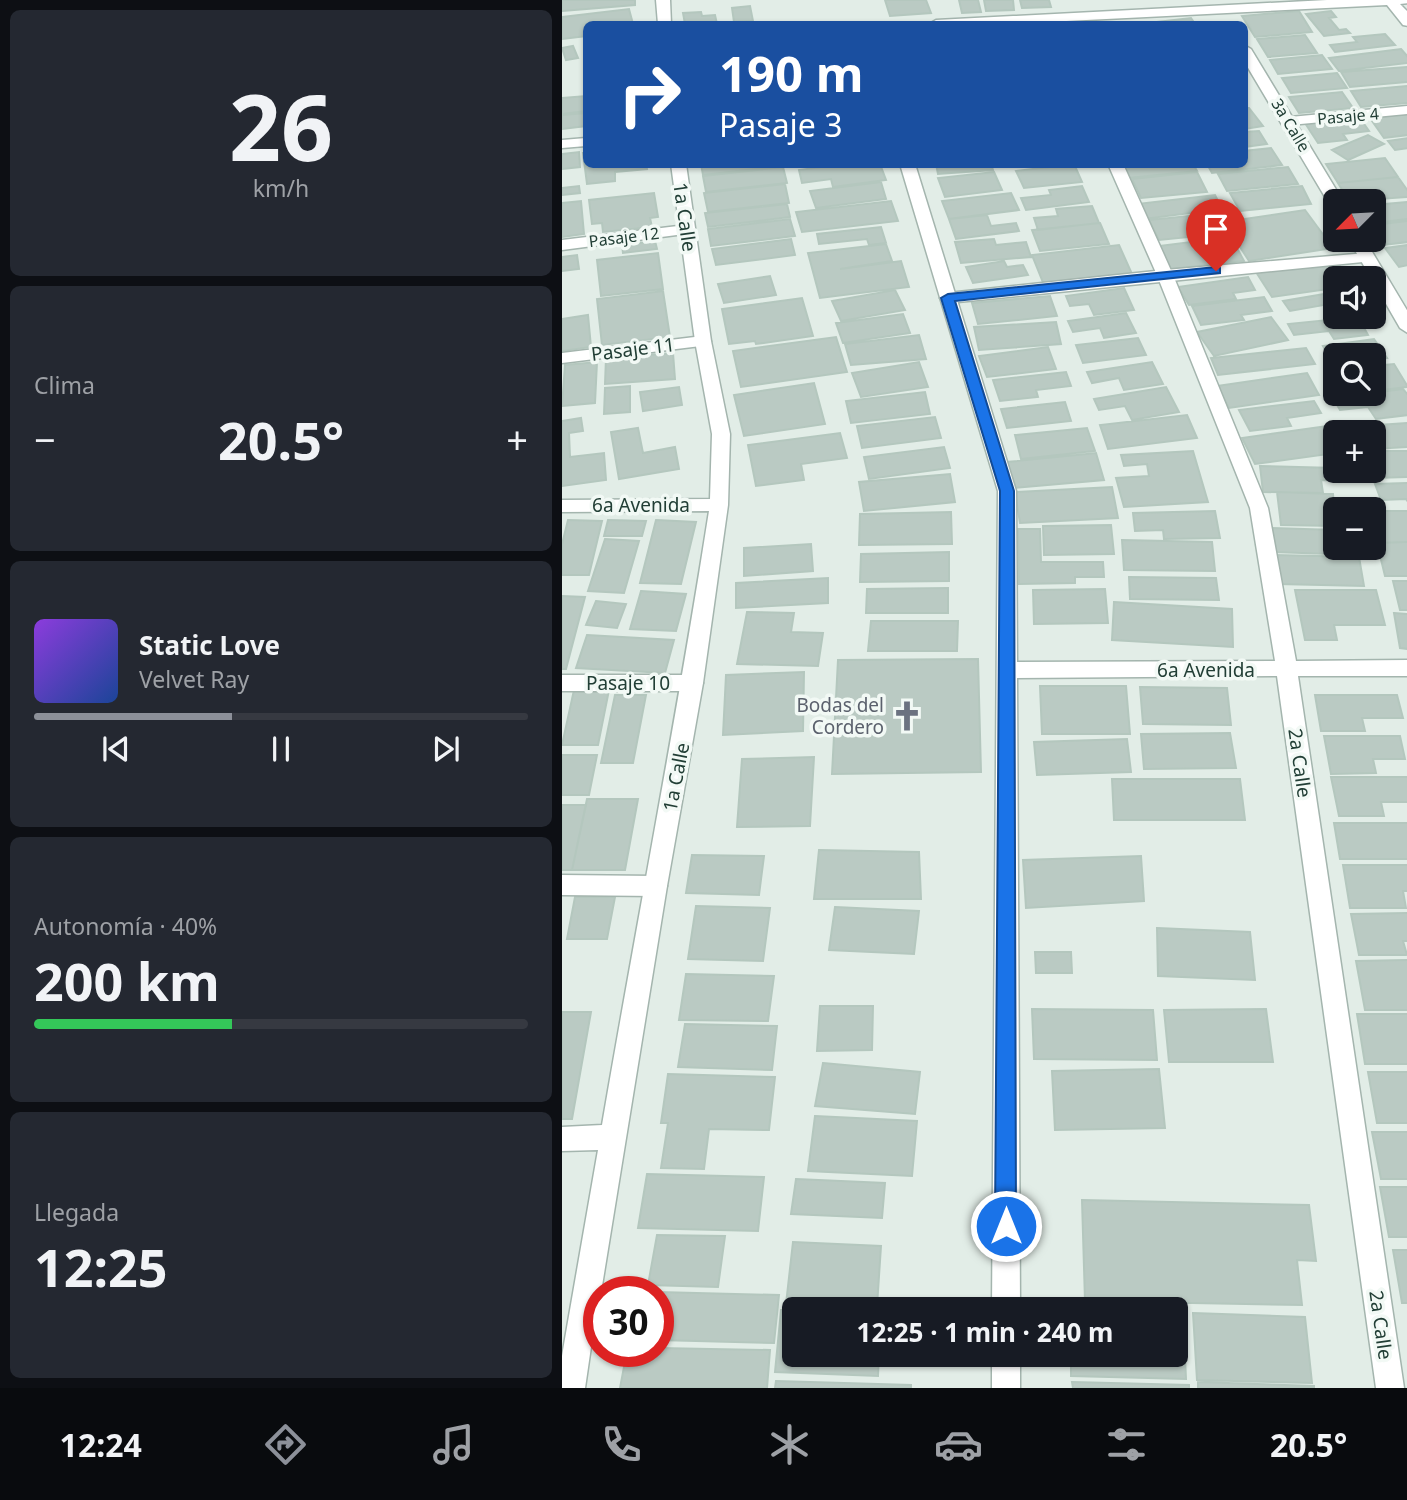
<!DOCTYPE html>
<html lang="es">
<head>
<meta charset="utf-8">
<style>
	:root { --surface:#171b24; --page:#242831; --text:#f1f3f6; --muted:#9ea1a6; --line:#363941; --accent:#8c9099 }
	body { margin:0; font-family:"Noto Sans",sans-serif; background:var(--page); color:var(--text); height:100vh; display:flex; flex-direction:column; font-size:26px; white-space:nowrap }
	* { box-sizing:border-box; margin:0 }
	p { font-size:23px; color:var(--muted) }
	.icon { flex:none; width:38px; height:38px; fill:none; stroke:currentColor; stroke-width:2; stroke-linecap:round; stroke-linejoin:round }
	.map { position:relative; flex:1; overflow:hidden }
	.sheet { display:flex; flex-direction:column; gap:10px; padding:10px; background:#0d0f14; width:562px }
	.sheet>* { flex:none }
	.hud { position:absolute; left:21px; top:21px; width:665px; height:147px; border-radius:10px; box-shadow:0 2px 5px #0004; background:#1a4fa0; color:#fff; overflow:hidden }
	.needle { width:46px; rotate:246deg }
	.fabs { position:absolute; left:761px; top:189px; display:grid; gap:14px }
	.fabs a { display:grid; place-items:center; width:63px; height:63px; border-radius:10px; background:var(--surface); box-shadow:0 2px 5px #0004; font-size:35px }
	.speed { position:absolute; left:21px; top:1276px; display:flex; gap:14px; font-size:35px; font-weight:700; text-align:center }
	.speed>* { display:grid; place-content:center; width:91px; height:91px; border-radius:50%; background:var(--surface); box-shadow:0 2px 5px #0004; line-height:1 }
	.speed .limit { border:10px solid #d22; background:#fff; color:#111 }
	.pin { position:absolute; display:grid; place-items:center; width:60px; height:60px; color:#fff; margin:-72px -30px; border-radius:50% 50% 50% 0; rotate:-45deg; box-shadow:0 0 7px #0007 }
	.pin .icon { rotate:45deg }
	.me { position:absolute; width:77px; margin:-38px; rotate:0deg; stroke-linejoin:round; filter:drop-shadow(0 0 5px #0008) }
	.turn { display:flex; align-items:center; gap:24px; height:147px; padding:0 21px; font-size:32px }
	.turn .icon { width:91px; height:91px; stroke-width:2.5 }
	.turn b { display:block; font-size:49px; line-height:60px }
	.big { font-size:52px; font-weight:700; line-height:1.1 }
	.sheet .tile { flex:1; display:flex; flex-direction:column; justify-content:center; gap:10px; min-width:0; padding:0 24px; border-radius:10px; background:var(--page) }
	.sheet .dial { align-items:center; gap:0 }
	.dial b { font-size:91px; line-height:1 }
	.song { display:flex; align-items:center; gap:21px }
	.cover { width:84px; height:84px; border-radius:10px; background:linear-gradient(135deg,hsl(270 70% 55%),hsl(220 70% 35%)) }
	.played { height:7px; border-radius:4px; background:linear-gradient(90deg,var(--accent) 40%,var(--line) 40%) }
	.keys { display:flex; justify-content:space-around; direction:ltr }
	.heat { display:flex; justify-content:space-between; align-items:center; font-size:38px; direction:ltr }
	.charge { height:10px; border-radius:5px; background:linear-gradient(90deg,#34c759 40%,var(--line) 0) }
	.trip { position:absolute; left:220px; top:1297px; width:406px; height:70px; border-radius:10px; background:var(--surface); box-shadow:0 2px 5px #0004; font-weight:700; line-height:70px; text-align:center }
	.tab-bar { display:flex; height:112px; justify-content:space-around; align-items:center; background:#090b0e; color:var(--muted) }
	.tab-bar .icon { width:49px; height:49px }
	.tab-bar .current { color:var(--accent) }
	.tab-bar b { font-size:32px; color:var(--text) }
	main { display:flex; flex:1; min-height:0 }
	.map>svg:first-child { display:block }
</style>
</head>
<body>
<main>
<section class="sheet">
<div class="tile dial"><b>26</b><p>km/h</p></div>
<div class="tile"><p>Clima</p>
<div class="heat"><a>−</a><b class="big">20.5°</b><a>+</a></div>
</div>
<div class="tile">
<div class="song"><i class="cover"></i><div><b>Static Love</b><p>Velvet Ray</p></div></div>
<div class="played"></div>
<div class="keys"><svg class="icon" aria-label="previous" viewBox="0 0 24 24"><path d="M18 5L8 12l10 7zM5 5v14"/></svg><svg class="icon" aria-label="pause" viewBox="0 0 24 24"><path d="M8 5v14M16 5v14"/></svg><svg class="icon" aria-label="next" viewBox="0 0 24 24"><path d="M6 5l10 7-10 7zM19 5v14"/></svg></div>
</div>
<div class="tile"><p>Autonomía · 40%</p><b class="big">200 km</b><div class="charge"></div></div>
<div class="tile"><p>Llegada</p><b class="big">12:25</b></div>
</section>
<div class="map">
<svg width="846" height="1388" viewBox="0 0 846 1388">
	<rect width="100%" height="100%" fill="#e2ede7"/>
	<path fill="#bacac3" stroke="#b4c7be" stroke-width="2" d="M0,0H73V5L0,11Z
		M323,0H364L369,13L328,16Z
		M397,0H416L419,12L400,13Z
		M422,0H451L452,10L424,11Z
		M458,0H487L489,7L460,8Z
		M188,6L191,21L172,22L170,8Z
		M67,9L71,24H24V36L0,39V17Z
		M737,11L750,32L693,37L680,16Z
		M769,11L774,17L767,18L777,30L784,29L788,33L762,36L744,14Z
		M139,12L140,16L153,15L155,24H123L121,13Z
		M629,18L633,24H577Z
		M823,34L833,45L773,52L768,45L795,42L791,37Z
		M743,35L755,53L706,57L695,39Z
		M11,46L16,58L4,60L0,48Z
		M839,49L846,57V63L777,71L767,58Z
		M760,55L770,69L716,74L708,60Z
		M846,67V82L788,87L779,72Z
		M775,73L785,88L729,93L720,78Z
		M846,86V103L799,107L789,91Z
		M780,92L791,108L737,113L727,97Z
		M24,96V111L0,114V98Z
		M682,108H687L701,126L682,129Z
		M24,113V126L0,129V115Z
		M846,114V135L822,138L808,118Z
		M780,119L783,123L800,121L807,131L781,134L785,140L756,143L743,123Z
		M697,131L705,144L682,147V132Z
		M806,135L822,144L786,160L770,150Z
		M846,138V148L833,150L826,141Z
		M709,148L720,165L650,173L645,164H682V151Z
		M17,152L18,167L0,169V154Z
		M21,153H24V164H84L85,169L53,172V181L25,184Z
		M823,158L836,177L776,183L764,164Z
		M139,164H220V166L141,175Z
		M282,164H318L324,180L271,187L269,179L240,183L237,170Z
		M374,164H429L431,170L376,174Z
		M512,164L520,182L462,188L454,171Z
		M560,164H631L635,171L566,178Z
		M221,167L225,183L144,192L141,176Z
		M726,167L736,184L665,191L656,174Z
		M432,172L440,190L383,197L376,178Z
		M635,172L645,192L579,198L570,179Z
		M836,177L846,191V197L787,201L776,183Z
		M319,182L324,199L254,208L248,191Z
		M223,184L227,203L146,212L142,193Z
		M17,186L18,193L0,195V188Z
		M520,186L527,202L464,210L459,198L489,195L487,190Z
		M740,186L749,204L678,211L668,193Z
		M92,193L96,217L88,218L90,227L41,232L40,223L30,224L27,200Z
		M449,193L457,210L387,219L380,201Z
		M653,195L660,209L582,219L575,204Z
		M19,201L22,234L0,237V203Z
		M329,201L336,221L240,232L234,212Z
		M846,202V219L812,223V205Z
		M225,204L228,217L146,227L143,213Z
		M530,206L537,223L476,230L472,218L496,216L494,209Z
		M743,210L771,248L687,261L662,222Z
		M656,213L667,233L597,240L587,220Z
		M425,215L429,226L454,223L457,231L394,239L387,219Z
		M228,219L233,236L149,246L146,229Z
		M846,221V242L821,245L812,233V225Z
		M538,223L547,244L478,251L470,230Z
		M319,227L324,243L307,245L305,239L257,244L255,234Z
		M669,237L682,261L609,269L597,246Z
		M229,239L233,255L154,265L150,249Z
		M432,239L434,245L464,242L469,257L399,263L393,242Z
		M93,241L95,249L61,253L60,245Z
		M324,244L330,261L278,269L339,261L347,287L258,298L246,253Z
		M557,245L570,274L482,285L470,255Z
		M846,245V265L837,267L823,248Z
		M96,253L101,289L39,296L35,260Z
		M15,255L17,269L0,271V257Z
		M774,260L786,278H774V288L710,297L694,272Z
		M442,261L445,267L461,265L466,275L411,283L404,267Z
		M208,276L214,295L162,303L156,284Z
		M686,277L693,290L671,293L674,299L627,305L616,287Z
		M562,288L572,310L532,315L527,304L508,306L504,296Z
		M333,290L343,310L279,321L270,301Z
		M101,291L108,337L40,345L35,299Z
		M774,292V313L767,304L728,311L721,301Z
		M488,296L495,316L416,324L410,303Z
		M702,297L710,311L679,315L682,320L639,325L630,306Z
		M240,298L251,336L194,344L193,341L167,344L160,309Z
		M564,313L574,333L542,338L538,328L511,332L506,321Z
		M341,314L348,333L281,343L274,323Z
		M26,315L29,347L0,351V319Z
		M709,317L726,340L652,356L635,332Z
		M796,317L806,335L772,339L767,331L732,335L726,324Z
		M494,322L499,344L417,350L412,327Z
		M357,335L364,359L289,365L283,344Z
		M274,337L285,372L179,387L171,351Z
		M576,338L584,355L521,363L514,345Z
		M812,339L825,358L812,360V355H774L773,366L761,346Z
		M486,347L494,369L425,377L417,356Z
		M744,348L753,364L656,375L649,358Z
		M111,353L113,379L43,384L44,358Z
		M35,362L33,403L0,406L3,365Z
		M357,362L366,387L299,397L290,373Z
		M590,362L601,384L562,390L557,378L530,383L525,372Z
		M832,364L846,387L812,391V366Z
		M504,372L509,386L474,390L476,397L438,401L431,380Z
		M745,373L757,395L667,408L655,386Z
		M252,383L263,424L182,436L172,395Z
		M68,386V412L42,414L43,388Z
		M117,387L120,405L81,411L78,392Z
		M604,387L617,412L570,420L563,406L537,410L532,399Z
		M841,389L846,395V415L814,419L806,407L778,410L771,398Z
		M363,392L368,414L289,423L284,401Z
		M752,401L759,413L725,418L729,426L688,431L677,410Z
		M503,402L509,421L445,428L439,409Z
		M625,415L635,438L546,449L538,425Z
		M373,417L379,438L300,448L295,426Z
		M19,418L21,431L7,433L8,457L42,453L44,480L0,486V421Z
		M846,423V447L812,449V432H791L788,427Z
		M772,425L776,432H774V453L693,464L680,438Z
		M76,428L81,453L113,447L117,469L57,479L49,432Z
		M525,428L533,451L459,459L453,435Z
		M278,433L285,458L239,464L242,480L194,486L186,445Z
		M382,447L388,468L307,479L302,457Z
		M631,451L646,502L562,507L554,478L587,476L585,464L562,466L559,455Z
		M812,451H846V477L813,478Z
		M534,453L542,480L452,488L445,462Z
		M698,466L774,468V471H783L785,481L759,480L761,493L701,492Z
		M388,474L393,502L302,511L297,482Z
		M846,483V502L844,499L819,500L813,484Z
		M550,487L556,518L458,523L453,492Z
		M715,492L771,494L772,506L802,509H774V526L719,525Z
		M653,511L658,538L602,539L601,530L573,531L571,513Z
		M812,511H846V542L815,543Z
		M389,512L390,544L297,545L298,514Z
		M6,520L40,521L27,575H0V544Z
		M46,520L84,521L80,536H42Z
		M94,520L134,522L119,584L78,583Z
		M549,525L552,554L482,555L481,526Z
		M710,528L774,530V548H793L794,555L713,552Z
		M456,529H478L479,562H541L542,577H513V583L457,584Z
		M43,539L77,541L62,593L26,591Z
		M560,540L650,542L653,571L562,570Z
		M846,542V576H823L815,543Z
		M249,544L251,571L182,576V548Z
		M387,552V581L298,582L299,554Z
		M712,555L797,557L802,586L716,584Z
		M567,577L654,578L657,600L568,599Z
		M266,578V603L174,608V583Z
		M831,581H846V610H838Z
		M386,588V613H304L305,589Z
		M543,589L546,623L472,624L471,590Z
		M733,590H814L823,625H772L775,640H743Z
		M79,591L124,594L114,631L68,629Z
		M0,596L23,597L4,669H0Z
		M34,601L64,604L55,628L24,625Z
		M552,602L670,609L671,647L550,640Z
		M185,612L232,613L229,632L261,633L256,666L175,664Z
		M832,613L846,614V649L838,648Z
		M309,621H396L395,651H306Z
		M25,635L112,640L103,673L14,668Z
		M416,659L419,772L270,774L276,660Z
		M242,672L241,731L161,735L164,675Z
		M478,686H564L568,734H480Z
		M578,687L665,688L669,725L581,724Z
		M12,690H47L36,745H0Z
		M53,695H84L71,763H39Z
		M753,695H835L841,718H800L803,731H759Z
		M668,733L674,768L582,769L579,734Z
		M762,736H838L843,759H811L814,773L769,774Z
		M565,739L569,772L475,775L472,742Z
		M0,755H35L27,795H0Z
		M252,757L248,826L175,827L180,759Z
		M769,777H846V802H819L822,816H777Z
		M550,779H678L683,820H552Z
		M25,799H76L63,870H10Z
		M0,805H24L10,870H0Z
		M772,823H846V859H778Z
		M257,850L357,852L359,899H252Z
		M130,855L202,856L197,895L124,893Z
		M579,856L582,901L464,908L461,860Z
		M781,865H846V891H841L844,908H788Z
		M13,897H53L45,939H5Z
		M134,906L208,908L201,961L126,959Z
		M273,907L357,911L352,954L267,950Z
		M846,913V941H841L845,955H797L789,914Z
		M595,928L688,932L693,980L596,976Z
		M473,952H509L510,973H474Z
		M846,960V1010H803L794,961Z
		M124,974L212,976L206,1021L117,1020Z
		M258,1006H311L310,1050L255,1051Z
		M470,1009L591,1010L595,1060L472,1059Z
		M704,1009L711,1062H607L602,1010Z
		M0,1012H29L10,1119H0Z
		M795,1014H846V1064H803Z
		M123,1024L215,1026L210,1070L116,1067Z
		M261,1063L358,1072L353,1114L253,1106Z
		M597,1069L603,1128L493,1130L490,1071Z
		M806,1072H846V1123H815Z
		M106,1074L213,1077L207,1130L147,1129L142,1169L99,1168L106,1123H99Z
		M253,1116L355,1121L350,1176L246,1171Z
		M810,1132H846V1179H819Z
		M85,1174L202,1177L196,1231L76,1228Z
		M234,1179L323,1183L320,1218L229,1214Z
		M818,1187H846V1237H827Z
		M520,1200L747,1205L754,1261L735,1260L740,1305L523,1301Z
		M95,1235L163,1236L156,1287L86,1285Z
		M231,1242L319,1246L315,1306L224,1304Z
		M831,1250H846V1303H840Z
		M96,1292L217,1295L212,1343L96,1340Z
		M219,1310L233,1311V1354H317L316,1376L213,1372Z
		M614,1312L621,1313L624,1379L509,1376V1354H614Z
		M631,1313L743,1317L750,1383L635,1380Z
		M96,1348L208,1350L205,1388H58L65,1351H96Z
		M214,1381L349,1385V1388H213Z
		M510,1382L627,1385V1388H511Z
		M636,1382L752,1386V1388H636Z"/>
	<g fill="none" stroke-linecap="round" stroke-linejoin="round">
		<g stroke="#a4b5ae" stroke-width="3">
			<path id="service" d="M846,106V114L728,125L721,121L728,117Z
				M124,225L132,230L130,233L0,250V240Z
				M805,253L811,255L813,258L811,261L386,303L378,298L386,293L603,270Z
				M141,336L149,341L147,345L0,363V353Z
				M0,675H131L138,678L141,683L138,688L131,691H0Z
				M0,875L93,876L101,879L105,886L101,893L93,896L0,895Z"/>
		</g>
		<g stroke="#a4b5ae" stroke-width="3">
			<path id="minor" d="M94,0H108L109,24H96Z
				M765,0H846V3L838,4L846,12V26L841,25L825,5L442,24H367L374,20Z
				M682,45L689,49L781,201H774V206L766,202L682,61Z
				M24,138V146L0,148V140Z
				M109,164H124L149,341L168,434L166,505L141,683L105,886L39,1292H37L23,1388H0V1356L36,1150L0,1151V1127L40,1125C75,921 115,717 147,511L0,512V500L148,499L150,434L133,341Z
				M338,164H353L454,491L455,662L713,661L688,508L595,275L546,164H561L611,275L706,508L734,661L846,660V676H736L842,1388H814L715,676L455,678L458,1309H430L436,491Z
				M787,240H803L846,312V333L838,328L812,283V278H809Z
				M430,1354H458V1388H430Z"/>
		</g>
		<use href="#service" fill="#fff" fill-rule="evenodd"/>
		<use href="#minor" fill="#fff" fill-rule="evenodd"/>
	</g>
	<path fill="#1a73e8" stroke="#114b97" stroke-width="2" d="M654,267L658,268V273L393,301L452,491L454,1226L451,1233L444,1236L436,1233L433,1226L438,491L379,298L386,294Z"/>
	<defs>
		<g id="church-bare" transform="scale(2.415)"><path d="M-1.2-6h2.4v3.5h3.3v2.4h-3.3V6h-2.4V-.1h-3.3v-2.4h3.3Z" fill="#6b7280" stroke="#f2f9f5" stroke-width="2.5" paint-order="stroke"/></g>
	</defs>
	<g fill-rule="evenodd">
		<use href="#church-bare" x="345" y="716"/>
	</g>
	<g text-anchor="middle" dominant-baseline="central" stroke-width="7" stroke-linejoin="round" paint-order="stroke">
		<g font-size="16" fill="#213e35" stroke="#f2f9f5">
			<text transform="translate(786 116) rotate(-5)">Pasaje 4</text>
			<text transform="translate(729 125) rotate(59)">3a Calle</text>
			<text transform="translate(62 237) rotate(-7)">Pasaje 12</text>
		</g>
		<g font-size="19" fill="#213e35" stroke="#f2f9f5">
			<text transform="translate(123 217) rotate(82)">1a Calle</text>
			<text transform="translate(71 349) rotate(-7)">Pasaje 11</text>
			<text x="79" y="505">6a Avenida</text>
			<text x="644" y="670">6a Avenida</text>
			<text x="66" y="683">Pasaje 10</text>
			<text transform="translate(738 763) rotate(82)">2a Calle</text>
			<text transform="translate(114 777) rotate(-79)">1a Calle</text>
			<text transform="translate(819 1325) rotate(82)">2a Calle</text>
		</g>
		<g font-size="19" fill="#5b616d" stroke="#f2f9f5" text-anchor="end">
			<text x="322" y="705">Bodas del<tspan x="322" dy="22">Cordero</tspan></text>
		</g>
	</g>
</svg>
<div class="fabs">
<a><svg class="needle" viewBox="-14 -14 28 28"><path d="M0-13l5 13h-10z" fill="#e53935"/><path d="M0 13l5-13h-10z" fill="#9ea1a6"/></svg></a>
<a><svg class="icon" aria-label="sound" viewBox="0 0 24 24"><path d="M4 9h4l5-4v14l-5-4H4zM17 9q2 3 0 6"/></svg></a>
<a><svg class="icon" aria-label="search" viewBox="0 0 24 24"><circle cx="10" cy="10" r="6"/><path d="M15 15l6 6"/></svg></a>
<a>+</a>
<a>−</a>
</div>
<div class="speed"><div class="limit">30</div></div>
<div class="pin" style="left:654px;top:271px;background:#d93025"><svg class="icon" aria-label="arrive" viewBox="0 0 24 24"><path d="M6 21V4h12l-3 4 3 4H6"/></svg></div>
<svg class="me" style="left:444px;top:1226px" viewBox="-20 -20 40 40"><circle r="17" fill="#1a73e8" stroke="#fff" stroke-width="3"/><path d="M0-11L8 9 0 5-8 9z" fill="#fff"/></svg>
<div class="trip">12:25 · 1 min · 240 m</div>
<div class="hud">
<div class="turn"><svg class="icon" aria-label="right" viewBox="0 0 24 24"><path d="M7 20v-9h11M14 6l5 5-5 5"/></svg><div><b>190 m</b>Pasaje 3</div></div>
</div>
</div>
</main>
<nav class="tab-bar">
<b>12:24</b>
<svg class="icon current" aria-label="directions" viewBox="0 0 24 24"><path d="M12 3l9 9-9 9-9-9zM9 14v-3h6M13 9l2 2-2 2"/></svg>
<svg class="icon" aria-label="music" viewBox="0 0 24 24"><path d="M9 18V5l10-2v13"/><circle cx="6" cy="18" r="3"/><circle cx="16" cy="16" r="3"/></svg>
<svg class="icon" aria-label="phone" viewBox="0 0 24 24"><path d="M5 4h4l2 5-3 2q2 4 5 5l2-3 5 2v4C11 20 4 13 5 4z"/></svg>
<svg class="icon" aria-label="climate" viewBox="0 0 24 24"><path d="M12 3v18M4 7l16 10M4 17L20 7"/></svg>
<svg class="icon" aria-label="car" viewBox="0 0 24 24"><path d="M5 17H2v-5l4-1 3-4h7l3 4 3 1v5h-3M9 17h6M6 11h13"/><circle cx="7" cy="17" r="2"/><circle cx="17" cy="17" r="2"/></svg>
<svg class="icon" aria-label="filters" viewBox="0 0 24 24"><path d="M4 7h16M4 17h16"/><circle cx="9" cy="7" r="2"/><circle cx="15" cy="17" r="2"/></svg>
<b>20.5°</b>
</nav>
</body>
</html>
